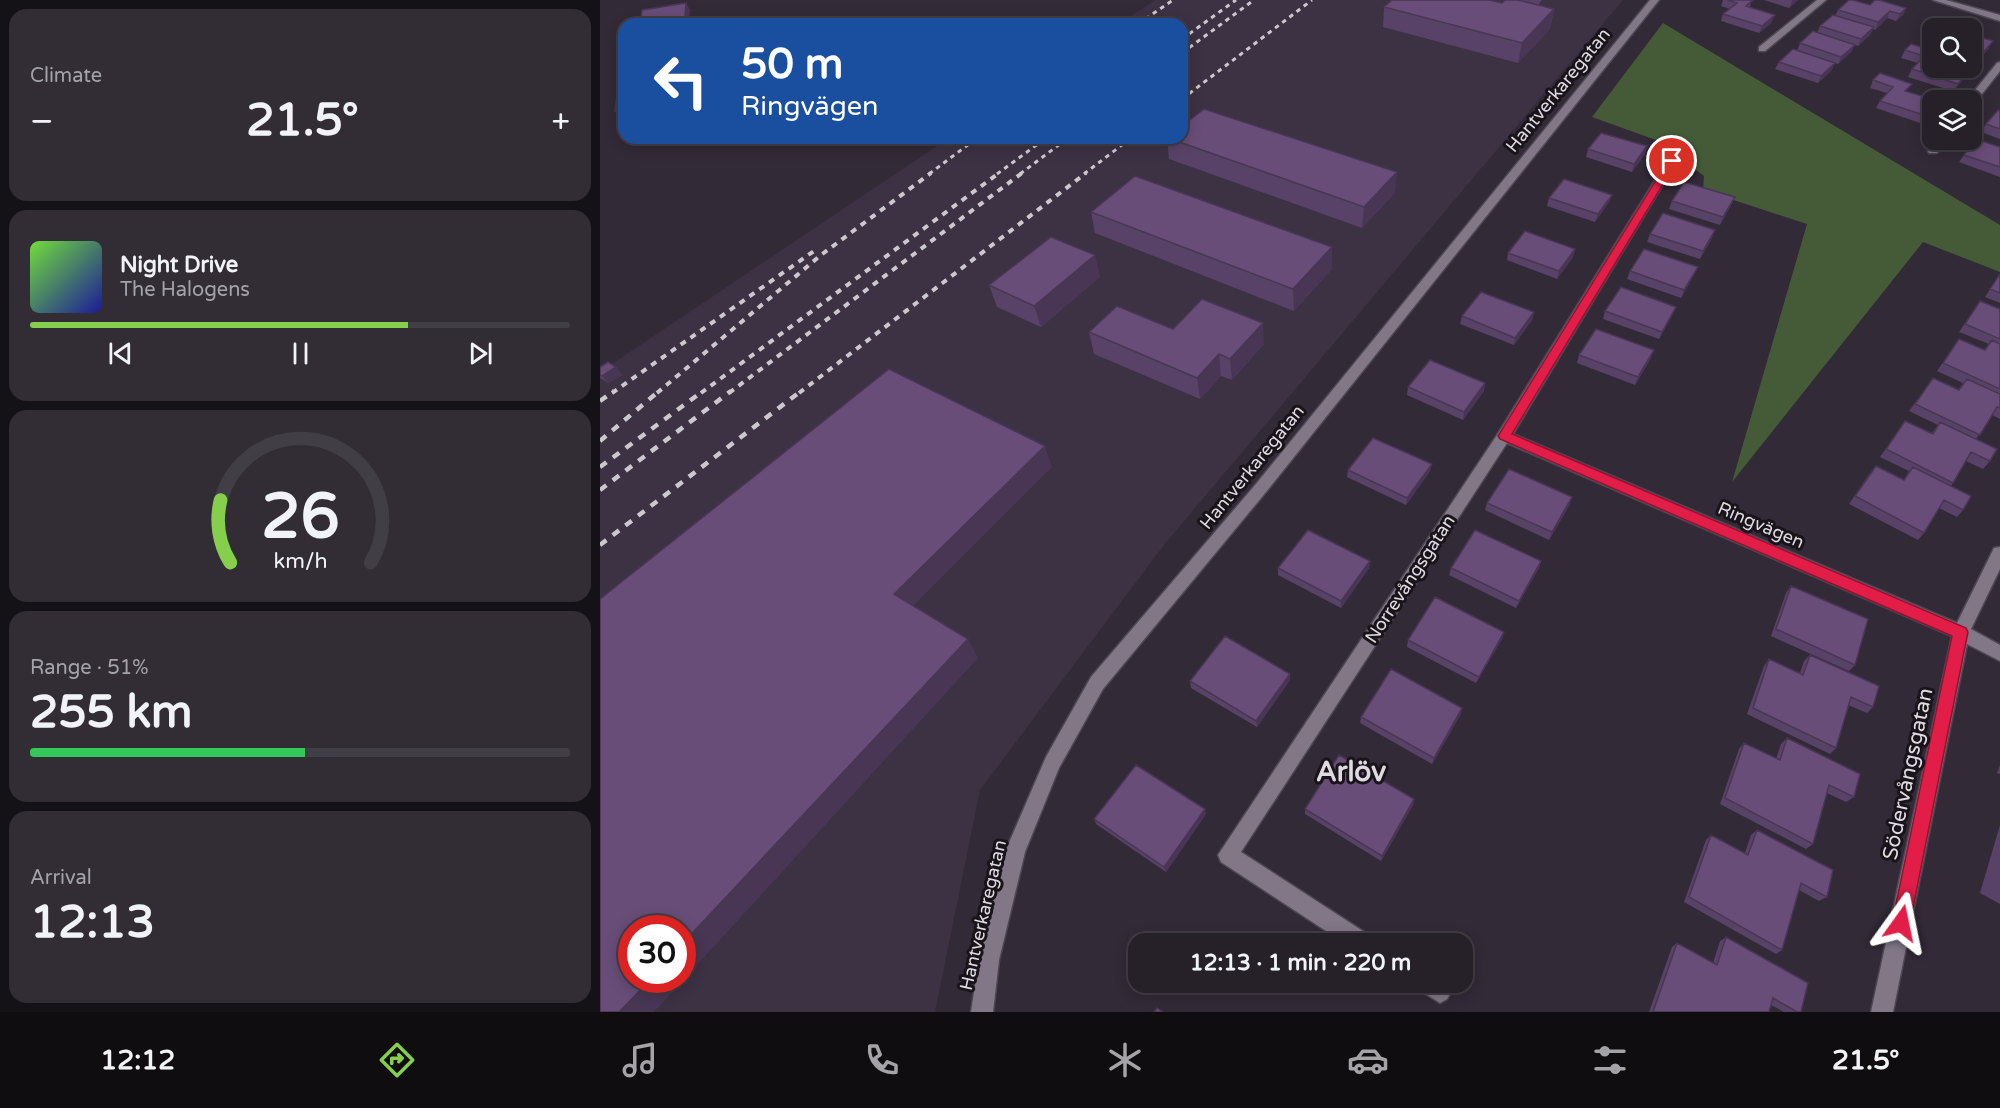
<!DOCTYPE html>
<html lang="en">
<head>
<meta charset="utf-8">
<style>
	:root { --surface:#262029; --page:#322d35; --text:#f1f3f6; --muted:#a4a3a8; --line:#423e46; --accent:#85cf4c }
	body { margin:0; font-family:"Varela Round",sans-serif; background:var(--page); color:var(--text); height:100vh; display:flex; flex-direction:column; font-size:22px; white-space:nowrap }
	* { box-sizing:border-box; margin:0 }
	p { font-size:20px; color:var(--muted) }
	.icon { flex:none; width:33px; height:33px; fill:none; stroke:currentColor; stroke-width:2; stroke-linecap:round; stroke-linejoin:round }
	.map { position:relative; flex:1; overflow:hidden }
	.drawer { display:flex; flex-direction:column; gap:9px; padding:9px; background:#151217; width:600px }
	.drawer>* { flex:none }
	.guide { position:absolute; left:18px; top:18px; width:570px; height:126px; border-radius:18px; box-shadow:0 3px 15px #0003,0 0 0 2px var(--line); background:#1a4fa0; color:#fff; overflow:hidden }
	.fabs { position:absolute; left:1322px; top:18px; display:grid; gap:12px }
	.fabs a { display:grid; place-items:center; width:60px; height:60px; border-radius:12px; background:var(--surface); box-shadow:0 3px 15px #0003,0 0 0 2px var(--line); font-size:30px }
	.speed { position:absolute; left:18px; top:915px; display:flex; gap:12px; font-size:30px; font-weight:700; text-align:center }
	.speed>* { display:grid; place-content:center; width:78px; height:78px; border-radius:50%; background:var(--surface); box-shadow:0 3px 15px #0003,0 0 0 2px var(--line); line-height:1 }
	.speed .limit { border:9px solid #d22; background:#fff; color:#111 }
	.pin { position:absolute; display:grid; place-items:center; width:51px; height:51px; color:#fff; margin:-26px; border:3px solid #fff; border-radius:50%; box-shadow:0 2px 6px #0007 }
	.me { position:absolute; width:66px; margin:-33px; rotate:12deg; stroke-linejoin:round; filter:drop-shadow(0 0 4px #0008) }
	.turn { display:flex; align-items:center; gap:21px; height:126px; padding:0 24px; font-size:27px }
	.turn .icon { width:78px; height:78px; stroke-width:2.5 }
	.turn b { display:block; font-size:42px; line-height:51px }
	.big { font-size:45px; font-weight:700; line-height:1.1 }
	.drawer .card { flex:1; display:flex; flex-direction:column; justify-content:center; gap:9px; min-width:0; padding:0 21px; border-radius:18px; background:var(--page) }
	.drawer .dial { align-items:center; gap:0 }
	.dial svg { height:156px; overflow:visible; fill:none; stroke:var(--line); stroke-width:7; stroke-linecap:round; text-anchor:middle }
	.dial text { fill:var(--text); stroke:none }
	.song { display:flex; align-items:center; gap:18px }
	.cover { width:72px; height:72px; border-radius:9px; background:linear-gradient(135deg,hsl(100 70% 55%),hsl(240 70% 35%)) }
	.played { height:6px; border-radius:3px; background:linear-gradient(90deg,var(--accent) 70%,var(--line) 70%) }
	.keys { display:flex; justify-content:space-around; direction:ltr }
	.heat { display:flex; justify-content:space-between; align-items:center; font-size:33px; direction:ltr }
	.charge { height:9px; border-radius:4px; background:linear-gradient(90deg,#34c759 51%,var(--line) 0) }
	.trip { position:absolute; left:528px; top:933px; width:345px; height:60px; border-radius:18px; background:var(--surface); box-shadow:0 3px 15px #0003,0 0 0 2px var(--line); font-weight:700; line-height:60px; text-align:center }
	.tab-bar { display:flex; height:96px; justify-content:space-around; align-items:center; background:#0f0d10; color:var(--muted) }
	.tab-bar .icon { width:42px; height:42px }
	.tab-bar .on { color:var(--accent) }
	.tab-bar b { font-size:27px; color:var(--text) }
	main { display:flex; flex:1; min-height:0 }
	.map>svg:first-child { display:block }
</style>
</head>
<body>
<main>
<section class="drawer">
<div class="card"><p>Climate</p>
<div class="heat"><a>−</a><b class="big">21.5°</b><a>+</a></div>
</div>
<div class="card">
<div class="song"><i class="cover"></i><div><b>Night Drive</b><p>The Halogens</p></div></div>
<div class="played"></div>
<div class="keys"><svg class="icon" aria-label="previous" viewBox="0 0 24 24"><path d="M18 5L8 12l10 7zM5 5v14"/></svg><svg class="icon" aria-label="pause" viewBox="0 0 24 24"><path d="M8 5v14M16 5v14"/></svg><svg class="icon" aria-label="next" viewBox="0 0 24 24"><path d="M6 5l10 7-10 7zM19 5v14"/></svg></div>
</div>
<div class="card dial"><svg viewBox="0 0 100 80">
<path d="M14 69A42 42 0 1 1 86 69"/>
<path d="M14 69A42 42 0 0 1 9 37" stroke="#85cf4c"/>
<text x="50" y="56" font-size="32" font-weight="700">26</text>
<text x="50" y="72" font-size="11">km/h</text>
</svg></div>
<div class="card"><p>Range · 51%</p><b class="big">255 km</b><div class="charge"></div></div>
<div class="card"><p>Arrival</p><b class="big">12:13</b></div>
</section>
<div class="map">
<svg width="1400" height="1012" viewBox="0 0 1400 1012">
	<rect width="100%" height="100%" fill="#322a37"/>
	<path fill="#3d3144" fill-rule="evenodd" d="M555,0H1023L564,545L380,790L335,1012H0V372L349,138H582V24H519ZM32,928H82V980H32Z"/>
	<path fill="#455b38" d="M1063,23L1400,225V272L1323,242L1132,482L1207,224L1103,190L1104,176L1056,140L992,117Z"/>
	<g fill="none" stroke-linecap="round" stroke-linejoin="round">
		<g stroke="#4d4752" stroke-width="3">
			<path id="minor" d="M1050,0H1059L666,492L503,689L459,768L425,852L399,960L393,1012H371L379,960L405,852L446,757L491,677L656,484Z
				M1217,0H1226L1165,51H1159V47Z
				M1333,0H1346L1400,15V21Z
				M1400,62V71L1374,104L1371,105V100H1367L1397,63Z
				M1337,140H1347L1337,153H1329L1328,151Z
				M1072,158L1077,161L913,434L1357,623L1394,548L1400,547V569L1371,629L1400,645V661L1367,644L1293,1012H1271L1352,636L907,443L641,852L772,937L775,944H746L621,862L618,855L899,432L1067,161Z
				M815,982H844L851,992L847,999L840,1003L818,989Z"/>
		</g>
		<use href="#minor" fill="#817787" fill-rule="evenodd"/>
		<path stroke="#cdc8d0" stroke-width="3" stroke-dasharray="4.5 4.5" stroke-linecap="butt" d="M538,24L573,0
			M582,39L636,0
			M582,53L654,0
			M582,99L712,0
			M329,174L377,138
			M397,174L446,138
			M420,174L468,138
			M484,174L531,138"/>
		<path stroke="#cdc8d0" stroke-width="4" stroke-dasharray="6 6" stroke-linecap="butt" d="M12,393L214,251
			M57,393L221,255L331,173
			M101,393L399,173
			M129,393L422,173
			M199,393L486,173"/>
		<path stroke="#cdc8d0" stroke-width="4.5" stroke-dasharray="8 8" stroke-linecap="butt" d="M0,401L14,391
			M0,441L59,391
			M0,467L103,391
			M0,490L131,391
			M0,545L201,391"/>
	</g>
	<path fill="#594267" d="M905,0H942L938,5L954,9L950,29L918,63L783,27L784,7L902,3Z
		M1123,0H1151L1150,7L1172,22L1159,33L1121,21L1123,14L1130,9L1121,6Z
		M1164,0H1198L1189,8Z
		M1270,5L1306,8L1303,15L1296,21L1287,18L1275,30L1273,29L1270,35L1258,46L1254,45L1251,52L1238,64L1235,63L1231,71L1218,83L1175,69L1179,62L1197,51L1200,43L1217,33L1220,26L1235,16L1238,10Z
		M1371,34L1389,48L1378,61L1371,58Z
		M1305,50H1332V68L1365,78L1353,91L1308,77L1312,69L1318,63L1301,58Z
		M1273,80L1332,100V114L1323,124L1276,108L1280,101L1287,93L1270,88Z
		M1400,111V139L1381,132L1386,124Z
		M567,138L795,193L762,228L569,159Z
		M1400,147V177L1359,162L1364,155Z
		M988,149L1045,154L1032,172L986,157Z
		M1012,195L1009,202L995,222L947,206L949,198Z
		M1072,201L1131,205L1120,225L1069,209Z
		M491,212L732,269L694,311L495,233Z
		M1050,234L1112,238L1100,259L1047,242Z
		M975,249L973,257L957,279L907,260L908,253Z
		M1098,267L1094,275L1081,298L1027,279L1030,271Z
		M1400,274V303L1385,297Z
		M500,277L441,327L397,307L389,285Z
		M1380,301L1400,309V419L1392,415L1376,439L1390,461L1383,469L1366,461L1351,486L1363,510L1357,517L1339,508L1324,533L1318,540L1249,504L1270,473L1304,480L1309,471L1280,457L1305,421L1332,433L1338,425L1309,411L1333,378L1359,389L1363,383L1337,371L1359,339L1385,350L1389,344L1359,332Z
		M1005,311L1073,314L1059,339L1003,319Z
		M934,312L932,320L914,345L860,324L862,316Z
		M573,329L664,344L632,380L621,376L600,399L494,354L489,332Z
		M979,355L1051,358L1035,385L977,363Z
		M0,367H16L22,375L8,383L0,378Z
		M808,387L884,391L863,420L807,395Z
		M748,470L830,471L806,505L747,477Z
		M887,503L970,504L949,540L885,510Z
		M770,561L769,568L741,608L678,575V568Z
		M941,561L939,568L916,608L849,575L851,568Z
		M1191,586L1255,665L1249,671L1171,636L1186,593Z
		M904,632L902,639L876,683L807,647L808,640Z
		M1210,655L1273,707L1267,713L1248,705L1236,748L1230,754L1147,714L1164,666L1169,659L1200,673L1204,661Z
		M690,674V680L657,727L591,688L590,681Z
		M861,714L832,764L760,723L761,717Z
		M1187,738L1254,797L1246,802L1227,793L1213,844L1206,849L1120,804L1139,749L1144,743L1176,759L1181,744Z
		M1400,765V774L1397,773Z
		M814,799L813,805L781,861L705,814V809Z
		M606,814L566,872L496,824L494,819Z
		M1400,825V904L1380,893Z
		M1157,830L1227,897L1219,901L1199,890L1182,950L1176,954L1084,902L1106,840L1111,835L1145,853L1151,835Z
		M1126,937L1201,1012H1184L1171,1005L1169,1012H1049L1072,947L1077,943L1113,963L1120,941Z"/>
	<path fill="#493654" d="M1192,0H1198L1189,8L1192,1Z
		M86,3L90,10L89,24H40Z
		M1306,8L1303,15L1296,21L1300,14Z
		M954,9L950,29L918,63L922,43Z
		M1290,11L1287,18L1275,30L1278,22Z
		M1175,15L1172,22L1159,33L1162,26Z
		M1274,27L1270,35L1258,46L1261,39Z
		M1393,41L1389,48L1378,61L1383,53Z
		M1255,45L1251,52L1238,64L1241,57Z
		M1235,63L1231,71L1218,83L1221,76Z
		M1369,70L1365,78L1353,91L1358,84Z
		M24,110V118L20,119L15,111Z
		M1332,111V114L1323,124L1327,116Z
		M1047,146L1045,154L1032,172L1034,164Z
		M797,172L795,193L762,228L764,207Z
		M1012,195L1009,202L995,222L998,214Z
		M1135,197L1131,205L1120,225L1123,217Z
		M1115,230L1112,238L1100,259L1103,251Z
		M732,247V269L694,311L693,289Z
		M975,249L973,257L957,279L959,271Z
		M495,255L500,277L441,327L434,306Z
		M1098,267L1094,275L1081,298L1084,290Z
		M1076,307L1073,314L1059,339L1062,332Z
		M934,312L932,320L914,345L915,338Z
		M663,323L664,344L632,380L630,359Z
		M1054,350L1051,358L1035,385L1038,377Z
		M619,354L621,376L600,399L597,378Z
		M16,367L22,375L8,383L2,376Z
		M885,383L884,391L863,420L864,412Z
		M445,446L452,467L306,613L294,594Z
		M832,464L830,471L806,505L807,498Z
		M972,497L970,504L949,540L952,532Z
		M770,561L769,568L741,608V601Z
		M941,561L939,568L916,608L919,601Z
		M904,632L902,639L876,683L879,677Z
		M368,639L378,658L54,1012H19L50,980H82V944Z
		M690,674V680L657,727L656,721Z
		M862,708L861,714L832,764L834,758Z
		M814,799L813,805L781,861L782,856Z
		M605,809L606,814L566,872L564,867Z"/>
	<path fill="#684d78" stroke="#493654" stroke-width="1.5" d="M792,0H889L902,3L905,0H918L954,9L922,43L784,7Z
		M1127,0H1153L1146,6L1175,15L1162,26L1123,14L1137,3Z
		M1249,0H1253L1270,5L1275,0H1279L1306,8L1300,14L1290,11L1278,22L1238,10Z
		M86,3L85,17L40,24L42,10Z
		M1233,15L1274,27L1261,39L1220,26Z
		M1213,31L1255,45L1241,57L1200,43Z
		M1371,34L1393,41L1383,53L1371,50Z
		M1311,44L1332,50V68H1360L1369,70L1358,84L1312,69L1324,56L1305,50Z
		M1193,49L1235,63L1221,76L1179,62Z
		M1280,73L1312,84L1305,91L1335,100H1332V111L1327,116L1280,101L1293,87L1273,80Z
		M24,95V110L15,111L17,96Z
		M604,109L797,172L764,207L568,138H582V126Z
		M1398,110L1400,111V129L1386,124Z
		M1001,133L1047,146L1034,164L988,149Z
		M1376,139L1400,147V167L1364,155Z
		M535,176L732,247L693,289L491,212Z
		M964,179L1012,195L998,214L949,198Z
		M1084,182L1135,197L1123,217L1072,201Z
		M1063,213L1115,230L1103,251L1050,234Z
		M925,231L975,249L959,271L908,253Z
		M451,237L495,255L434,306L389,285Z
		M1044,249L1098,267L1084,290L1030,271Z
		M1400,274V293L1390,289Z
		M1021,287L1076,307L1062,332L1005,311Z
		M881,292L934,312L915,338L862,316Z
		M602,299L663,323L630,359L619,354L597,378L489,332L517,306L573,329Z
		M1380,301L1400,309V339L1365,324Z
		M996,329L1054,350L1038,377L979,355Z
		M1359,339L1385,350L1392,340L1400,344V389L1343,363Z
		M830,360L885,383L864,412L808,387Z
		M8,362L16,367L2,376L0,375V367Z
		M289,369L445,446L294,594L368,639L82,944V928H32V980H50L19,1012H0V599Z
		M1333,378L1359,390L1367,379L1400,394V408L1397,407L1380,435L1315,404Z
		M1305,421L1333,434L1340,422L1397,449L1390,461L1371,452L1353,483L1286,449Z
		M773,438L832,464L807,498L748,470Z
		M1276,466L1304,480L1313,467L1371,496L1363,510L1344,500L1324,533L1255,496Z
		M909,469L972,497L952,532L887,503Z
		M708,530L770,561L741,601L678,568Z
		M875,530L941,561L919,601L851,568Z
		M1191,586L1268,619L1255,665L1176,629Z
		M835,597L904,632L879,677L808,640Z
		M625,636L690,674L656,721L590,681Z
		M1210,655L1279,686L1273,707L1251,697L1236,748L1153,708L1169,659L1203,675Z
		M791,669L862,708L834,758L761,717Z
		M1187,738L1260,774L1254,797L1229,785L1213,844L1125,798L1144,743L1180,760Z
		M739,755L814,799L782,856L705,809Z
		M536,765L605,809L564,867L494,819Z
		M1157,830L1233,870L1227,897L1201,883L1182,950L1089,897L1111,835L1148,855Z
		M1126,937L1208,983L1201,1012H1197L1173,998L1169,1012H1053L1077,943L1117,965Z
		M557,1008L563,1012H554Z"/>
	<path fill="#e11d48" stroke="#92132f" stroke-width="1.5" d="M1069,159L1077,161L912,434L1366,628L1368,632L1310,923L1307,929L1301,932L1294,929L1292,923L1352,636L900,439L898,436Z"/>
	<g text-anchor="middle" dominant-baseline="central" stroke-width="6" stroke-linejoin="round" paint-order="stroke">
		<g font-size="18" fill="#dfdae2" stroke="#18141a">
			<text transform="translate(958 90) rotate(-51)">Hantverkaregatan</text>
			<text transform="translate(652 467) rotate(-51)">Hantverkaregatan</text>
			<text transform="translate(1161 525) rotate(23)">Ringvägen</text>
			<text transform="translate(810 579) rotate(-57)">Norrevångsgatan</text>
			<text transform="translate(383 915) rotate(-77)">Hantverkaregatan</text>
		</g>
		<g font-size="21" fill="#dfdae2" stroke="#18141a">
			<text transform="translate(1308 774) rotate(-78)">Södervångsgatan</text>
		</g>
		<g font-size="28" font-weight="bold" fill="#dfdae2" stroke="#18141a">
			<text x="751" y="772">Arlöv</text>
		</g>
	</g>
</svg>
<div class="fabs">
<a><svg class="icon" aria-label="search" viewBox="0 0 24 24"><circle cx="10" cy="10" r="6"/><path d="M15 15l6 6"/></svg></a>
<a><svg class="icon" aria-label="layers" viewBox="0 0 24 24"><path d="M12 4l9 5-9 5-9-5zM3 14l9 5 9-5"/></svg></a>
</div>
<div class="speed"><div class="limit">30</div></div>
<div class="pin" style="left:1072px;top:161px;background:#d93025"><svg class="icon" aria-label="arrive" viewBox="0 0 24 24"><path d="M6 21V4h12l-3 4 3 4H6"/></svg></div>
<svg class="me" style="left:1301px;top:923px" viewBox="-20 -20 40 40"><path d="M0-17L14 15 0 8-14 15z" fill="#e11d48" stroke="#fff" stroke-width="4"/></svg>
<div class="trip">12:13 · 1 min · 220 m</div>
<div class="guide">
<div class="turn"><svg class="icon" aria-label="left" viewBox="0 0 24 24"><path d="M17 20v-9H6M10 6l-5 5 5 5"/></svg><div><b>50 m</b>Ringvägen</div></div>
</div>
</div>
</main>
<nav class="tab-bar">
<b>12:12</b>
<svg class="icon on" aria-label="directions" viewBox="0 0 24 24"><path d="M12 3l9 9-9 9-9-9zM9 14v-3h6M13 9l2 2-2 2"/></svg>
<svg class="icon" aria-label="music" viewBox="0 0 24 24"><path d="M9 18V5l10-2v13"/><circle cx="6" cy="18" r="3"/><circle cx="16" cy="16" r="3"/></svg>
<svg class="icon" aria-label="phone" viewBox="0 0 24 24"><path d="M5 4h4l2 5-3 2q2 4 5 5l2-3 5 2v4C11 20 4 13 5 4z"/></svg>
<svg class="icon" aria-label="climate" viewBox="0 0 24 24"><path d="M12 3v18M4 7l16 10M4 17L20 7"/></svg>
<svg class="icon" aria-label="car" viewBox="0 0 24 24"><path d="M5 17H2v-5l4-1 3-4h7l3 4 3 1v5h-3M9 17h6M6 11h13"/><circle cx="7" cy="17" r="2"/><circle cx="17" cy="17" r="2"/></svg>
<svg class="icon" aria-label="filters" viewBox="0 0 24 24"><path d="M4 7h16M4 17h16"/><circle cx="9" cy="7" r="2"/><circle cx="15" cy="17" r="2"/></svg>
<b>21.5°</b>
</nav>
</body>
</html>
